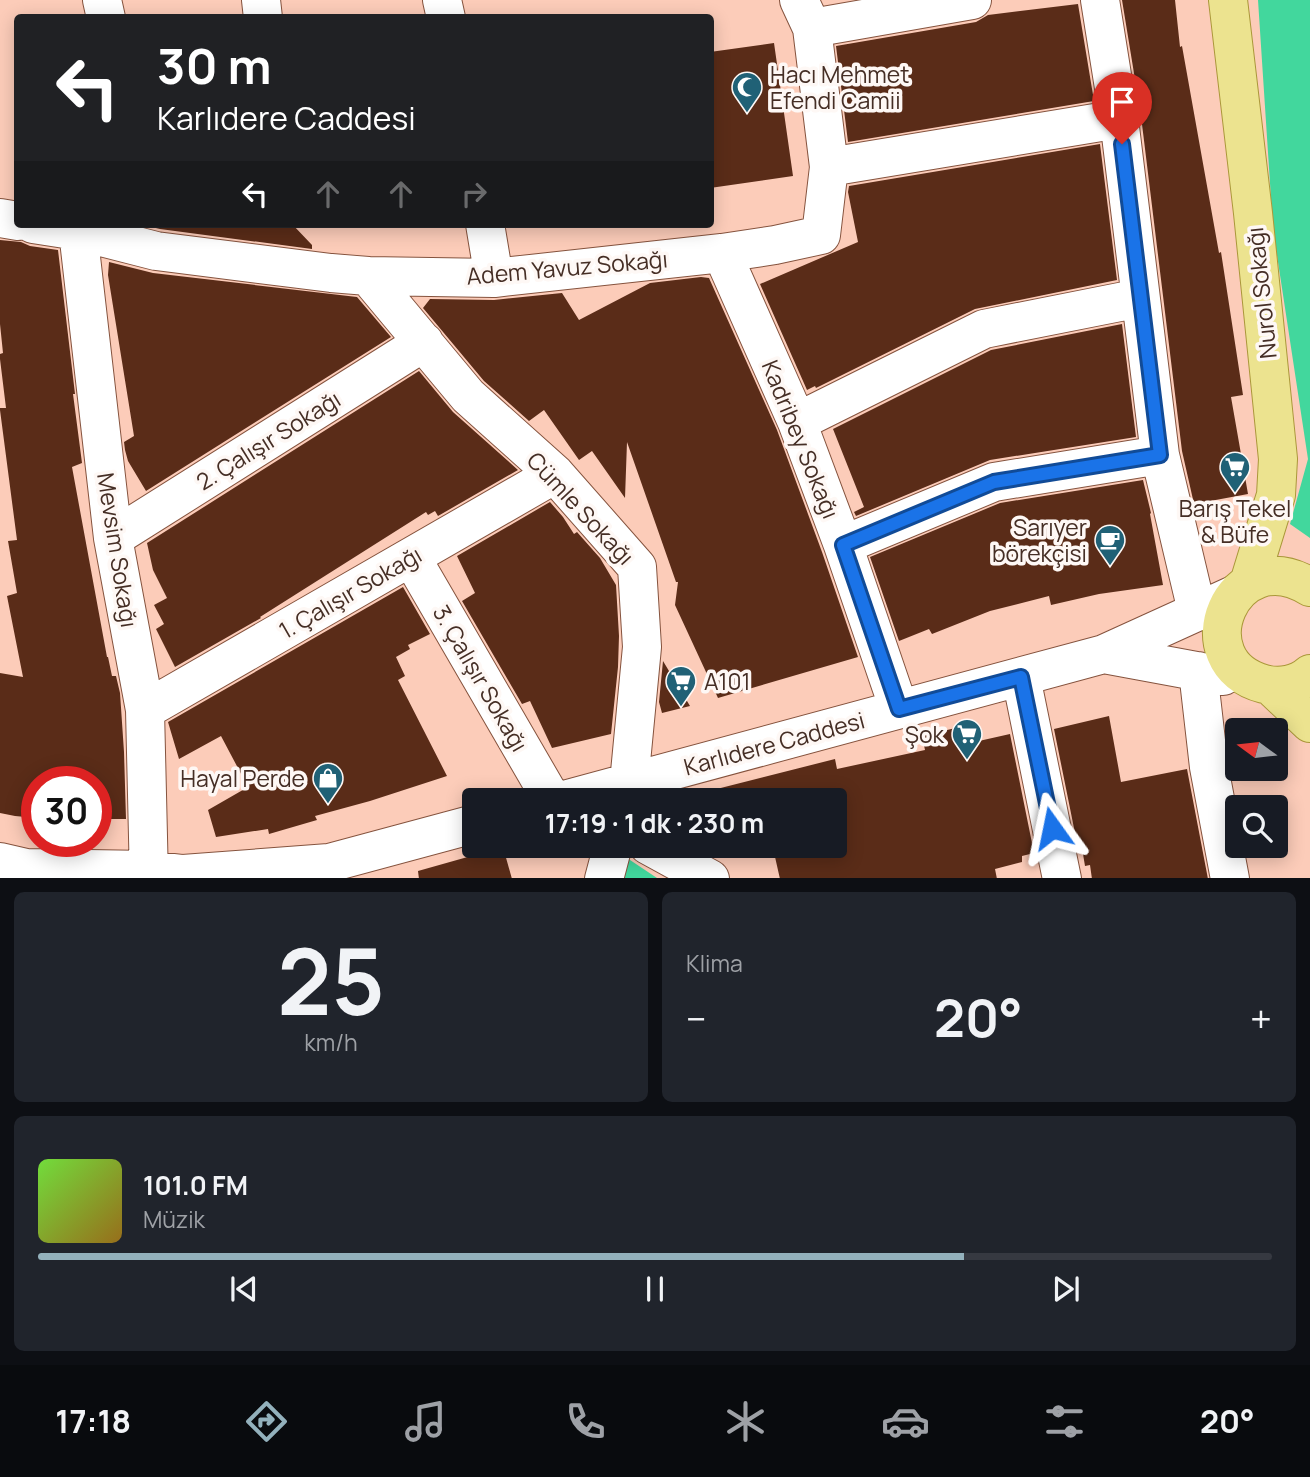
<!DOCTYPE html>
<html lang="tr">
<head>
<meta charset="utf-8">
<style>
	:root { --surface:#171b24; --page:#20242c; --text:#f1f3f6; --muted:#9ea1a6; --line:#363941; --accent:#93b1bc }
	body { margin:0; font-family:Manrope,sans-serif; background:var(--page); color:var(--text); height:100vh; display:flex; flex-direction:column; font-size:26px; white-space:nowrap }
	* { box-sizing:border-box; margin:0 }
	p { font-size:23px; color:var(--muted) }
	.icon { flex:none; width:38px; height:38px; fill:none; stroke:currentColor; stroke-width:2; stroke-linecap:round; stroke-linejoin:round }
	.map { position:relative; height:878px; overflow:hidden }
	.side { display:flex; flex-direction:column; gap:14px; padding:14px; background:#0d0f14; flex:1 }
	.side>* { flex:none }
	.top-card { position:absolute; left:14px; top:14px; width:700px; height:214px; border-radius:7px; box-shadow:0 4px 18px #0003; background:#202124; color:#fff; overflow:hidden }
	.needle { width:46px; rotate:285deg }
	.buttons { position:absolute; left:1225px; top:718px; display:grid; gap:14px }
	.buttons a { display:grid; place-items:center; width:63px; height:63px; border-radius:7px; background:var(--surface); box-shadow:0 4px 18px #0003; font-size:35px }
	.speed { position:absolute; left:21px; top:766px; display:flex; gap:14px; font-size:35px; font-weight:700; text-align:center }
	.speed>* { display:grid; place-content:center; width:91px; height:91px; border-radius:50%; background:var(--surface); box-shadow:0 4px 18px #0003; line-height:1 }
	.speed .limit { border:10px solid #d22; background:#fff; color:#111 }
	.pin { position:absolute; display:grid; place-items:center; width:60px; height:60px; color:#fff; margin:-72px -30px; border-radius:50% 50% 50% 0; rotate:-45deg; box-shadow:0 0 7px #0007 }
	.pin .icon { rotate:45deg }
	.me { position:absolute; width:77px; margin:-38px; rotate:348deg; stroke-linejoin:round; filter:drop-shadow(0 0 5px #0008) }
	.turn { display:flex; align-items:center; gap:24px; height:147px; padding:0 28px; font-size:32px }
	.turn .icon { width:91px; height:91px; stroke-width:2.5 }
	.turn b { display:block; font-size:49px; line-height:60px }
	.lanes { display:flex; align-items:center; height:66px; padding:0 28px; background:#0003; justify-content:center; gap:35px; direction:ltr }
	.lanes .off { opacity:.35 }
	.big { font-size:52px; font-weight:700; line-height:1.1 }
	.side .widget { flex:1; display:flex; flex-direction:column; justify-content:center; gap:10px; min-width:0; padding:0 24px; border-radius:10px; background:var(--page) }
	.side .dial { align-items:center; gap:0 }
	.dial b { font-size:91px; line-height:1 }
	.song { display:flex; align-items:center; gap:21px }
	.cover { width:84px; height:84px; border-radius:10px; background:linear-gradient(135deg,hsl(100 70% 55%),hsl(40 70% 35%)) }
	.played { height:7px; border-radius:4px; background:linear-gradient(90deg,var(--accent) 75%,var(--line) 75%) }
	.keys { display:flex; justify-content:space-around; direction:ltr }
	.heat { display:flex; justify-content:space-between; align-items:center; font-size:38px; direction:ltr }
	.side .tiles { flex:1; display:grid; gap:14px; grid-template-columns:1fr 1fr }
	.widget:last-child { grid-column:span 2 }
	.trip { position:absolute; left:462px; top:788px; width:385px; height:70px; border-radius:7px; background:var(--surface); box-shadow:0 4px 18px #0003; font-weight:700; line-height:70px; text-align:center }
	.tabs { display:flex; height:112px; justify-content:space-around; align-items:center; background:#090b0e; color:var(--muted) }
	.tabs .icon { width:49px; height:49px }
	.tabs .active { color:var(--accent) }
	.tabs b { font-size:32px; color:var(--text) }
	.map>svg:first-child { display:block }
</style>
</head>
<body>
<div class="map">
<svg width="1310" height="879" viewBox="0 0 1310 879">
	<rect width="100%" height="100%" fill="#fcccb9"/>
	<path fill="#42d79d" d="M1258,0H1310V538L1290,524L1308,459L1273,229Z
		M624,856L657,878L622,879Z"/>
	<path fill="#5a2c18" d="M1122,0H1175L1180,47L1182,46L1219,253L1221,252L1243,395L1231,397L1248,494L1194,504L1182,451L1141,116Z
		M1078,4L1094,101L848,142L836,46L976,22L988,15Z
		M774,43L793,176L710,188V52Z
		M1100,144L1117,280L975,309L816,388L815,386L807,390L760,284L858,242L848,192L849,186Z
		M139,224H292L312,245V249L160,229Z
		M0,240L21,242L30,246L58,250L75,394H73L82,463L72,467L107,657H108L112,676H116L120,693L124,752L126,819H96V782H37V818L15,816L0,813V673L23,677L7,596L17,593L8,541L17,540L0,410V408H6L0,359V354L3,353L0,324Z
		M109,262L153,273L357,297L391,337L146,491L128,461L125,450L124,442L134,436L108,275Z
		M701,277L709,278L777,430L822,552L858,657L718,698L675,605L678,582H676L627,442L625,498L592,451L579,460L544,410L529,421L484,381L423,308L430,299L494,300L562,293L579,320L650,283Z
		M1122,324L1136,437L990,460L856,516L854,512L864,507L833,429L991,350Z
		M419,371L453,412L518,470L438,516L435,511L428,515L426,512L260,617L261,618L175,667L156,629L164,624L154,605L167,598L153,570L147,543Z
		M1143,480L1151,513L1150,514L1163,585L1099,594L1051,605L1049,596L990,611L932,634L929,629L899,641L870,557L1000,503Z
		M550,502L563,517L574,534L577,532L600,558L616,585L619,636L618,667L611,734L552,748L530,701L522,704L462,601L475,593L457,556Z
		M403,587L430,634L408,645L410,649L396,657L405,676L398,680L447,776L370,801L315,816L317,820L269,834L268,829L216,837L208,810L248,787L221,736L179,759L168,722Z
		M663,661L690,706L662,713L659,702Z
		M1109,716L1121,782L1187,769L1208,879H1092L1090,865L1085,866L1081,842L1077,843L1054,729Z
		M968,725L970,743L1010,734L1034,853L1022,856V862L995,869L997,879H780L773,848L756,851L755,845H835V800H702L701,793L835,759L837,769L925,750L922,736Z
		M713,845H753L715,854Z
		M503,847L512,879H419L418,871Z"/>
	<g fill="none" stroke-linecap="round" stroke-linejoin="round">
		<g stroke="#85533e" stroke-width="40">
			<path id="minor" d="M102,0L106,18
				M261,0L263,18
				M442,0L446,18
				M1100,0L1119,119L1160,455L1197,611
				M812,28L972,0
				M829,167L1119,119
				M0,218L18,221
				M33,224L78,231L156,251L331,273L368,276L494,278L722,253L775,245L821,235L829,167L812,28L799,0
				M485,224L494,278
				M78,231L113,538L145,710L149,879
				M722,253L797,422L843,545L899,709
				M368,276L468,396L555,474L637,567L642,647L629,783L625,800
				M797,422L984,329L1140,298
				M113,538L424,342
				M843,545L994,482L1160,455
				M411,557L552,800
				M1104,654L1223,676
				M1198,671L1209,767L1230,879
				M1021,677L1062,879
				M145,710L555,474
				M564,800L1104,654L1236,594
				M648,845L710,879
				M0,862L26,868L149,870L183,874L329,863L474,824
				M604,879L613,845"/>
		</g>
		<g stroke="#aa9739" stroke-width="40">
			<path id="major" d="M1228,0L1253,213L1278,459L1276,495L1249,583
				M1310,587C1232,539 1182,662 1264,684C1280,688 1298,685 1310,674
				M1271,686L1310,723"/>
		</g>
		<use href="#minor" stroke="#fff" stroke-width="38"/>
		<use href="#major" stroke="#ece38f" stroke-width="38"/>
	</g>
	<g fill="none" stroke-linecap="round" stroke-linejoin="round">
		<g stroke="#114b97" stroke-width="18">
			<path id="route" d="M1052,828L1021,677L899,709L843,545L994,482L1160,455L1122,144"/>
		</g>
		<use href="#route" stroke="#1a73e8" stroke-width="12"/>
	</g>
	<defs>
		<g id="mosque-pin" transform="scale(1.575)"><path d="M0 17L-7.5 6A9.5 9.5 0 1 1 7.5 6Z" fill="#206176" stroke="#fef8f5"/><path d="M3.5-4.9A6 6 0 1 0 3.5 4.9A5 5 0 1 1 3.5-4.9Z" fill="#fff"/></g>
		<g id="supermarket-pin" transform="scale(1.575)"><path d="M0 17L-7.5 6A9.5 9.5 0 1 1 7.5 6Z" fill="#206176" stroke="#fef8f5"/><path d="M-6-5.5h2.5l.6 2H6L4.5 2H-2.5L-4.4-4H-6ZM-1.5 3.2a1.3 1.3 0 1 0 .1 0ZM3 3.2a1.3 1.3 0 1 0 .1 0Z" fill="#fff"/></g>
		<g id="cafe-pin" transform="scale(1.575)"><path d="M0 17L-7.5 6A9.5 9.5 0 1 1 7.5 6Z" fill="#206176" stroke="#fef8f5"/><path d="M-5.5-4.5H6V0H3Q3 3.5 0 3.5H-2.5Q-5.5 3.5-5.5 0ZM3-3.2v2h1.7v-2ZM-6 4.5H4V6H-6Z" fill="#fff"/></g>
		<g id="shop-pin" transform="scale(1.575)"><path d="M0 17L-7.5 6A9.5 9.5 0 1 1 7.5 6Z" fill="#206176" stroke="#fef8f5"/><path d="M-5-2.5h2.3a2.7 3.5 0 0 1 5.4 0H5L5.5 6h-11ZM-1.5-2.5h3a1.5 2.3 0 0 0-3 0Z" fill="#fff"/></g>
	</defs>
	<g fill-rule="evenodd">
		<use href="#mosque-pin" x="747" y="87"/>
		<use href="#supermarket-pin" x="1235" y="467"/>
		<use href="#cafe-pin" x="1110" y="540"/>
		<use href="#supermarket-pin" x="681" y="681"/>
		<use href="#supermarket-pin" x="967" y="734"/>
		<use href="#shop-pin" x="328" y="778"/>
	</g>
	<g text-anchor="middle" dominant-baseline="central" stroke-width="7" stroke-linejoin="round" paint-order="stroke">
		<g font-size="23" fill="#452e25" stroke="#fef8f5" text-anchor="end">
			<text x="770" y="74" text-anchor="start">Hacı Mehmet<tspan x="770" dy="26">Efendi Camii</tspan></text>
			<text x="1235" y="508" text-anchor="middle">Barış Tekel<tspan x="1235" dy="26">&amp; Büfe</tspan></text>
			<text x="1087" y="527">Sarıyer<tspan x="1087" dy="26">börekçisi</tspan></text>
			<text x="704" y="681" text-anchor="start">A101</text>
			<text x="944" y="734">Şok</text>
			<text x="305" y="778">Hayal Perde</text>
		</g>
		<g font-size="23" fill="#452e25" stroke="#fef8f5">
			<text transform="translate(567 267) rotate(-5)">Adem Yavuz Sokağı</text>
			<text transform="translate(1261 293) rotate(-96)">Nurol Sokağı</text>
			<text transform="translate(801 439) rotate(68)">Kadribey Sokağı</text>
			<text transform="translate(268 440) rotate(-32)">2. Çalışır Sokağı</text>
			<text transform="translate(581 508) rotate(47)">Cümle Sokağı</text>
			<text transform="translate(118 550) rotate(81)">Mevsim Sokağı</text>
			<text transform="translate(350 592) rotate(-30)">1. Çalışır Sokağı</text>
			<text transform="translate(481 678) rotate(60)">3. Çalışır Sokağı</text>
			<text transform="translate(774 743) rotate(-15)">Karlıdere Caddesi</text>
		</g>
	</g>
</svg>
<div class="buttons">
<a><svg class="needle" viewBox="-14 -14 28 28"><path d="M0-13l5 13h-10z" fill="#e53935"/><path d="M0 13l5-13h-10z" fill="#9ea1a6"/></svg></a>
<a><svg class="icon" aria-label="search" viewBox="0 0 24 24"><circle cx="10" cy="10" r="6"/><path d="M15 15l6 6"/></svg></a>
</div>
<div class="speed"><div class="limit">30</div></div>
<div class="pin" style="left:1122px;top:144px;background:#d93025"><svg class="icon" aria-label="arrive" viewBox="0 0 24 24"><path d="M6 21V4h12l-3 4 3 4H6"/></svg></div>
<svg class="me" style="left:1052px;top:828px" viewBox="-20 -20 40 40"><path d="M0-17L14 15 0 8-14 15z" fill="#1a73e8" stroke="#fff" stroke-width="4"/></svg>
<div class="trip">17:19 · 1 dk · 230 m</div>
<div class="top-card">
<div class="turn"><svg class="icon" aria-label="left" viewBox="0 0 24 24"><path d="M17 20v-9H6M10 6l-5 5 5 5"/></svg><div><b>30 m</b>Karlıdere Caddesi</div></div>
<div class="lanes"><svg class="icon" aria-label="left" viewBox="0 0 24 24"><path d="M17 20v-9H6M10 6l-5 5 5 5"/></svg><svg class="icon off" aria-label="ahead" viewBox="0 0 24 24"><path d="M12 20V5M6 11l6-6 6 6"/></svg><svg class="icon off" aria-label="ahead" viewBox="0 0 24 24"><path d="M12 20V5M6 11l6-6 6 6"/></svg><svg class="icon off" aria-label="right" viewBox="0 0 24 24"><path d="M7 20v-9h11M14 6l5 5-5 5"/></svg></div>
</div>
</div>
<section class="side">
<div class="tiles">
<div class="widget dial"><b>25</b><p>km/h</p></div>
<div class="widget"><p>Klima</p>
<div class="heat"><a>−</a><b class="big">20°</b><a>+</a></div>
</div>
<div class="widget">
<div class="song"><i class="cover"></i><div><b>101.0 FM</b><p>Müzik</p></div></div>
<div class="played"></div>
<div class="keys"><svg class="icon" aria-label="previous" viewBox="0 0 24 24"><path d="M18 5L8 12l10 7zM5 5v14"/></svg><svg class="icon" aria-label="pause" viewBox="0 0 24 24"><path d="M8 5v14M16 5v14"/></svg><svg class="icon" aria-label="next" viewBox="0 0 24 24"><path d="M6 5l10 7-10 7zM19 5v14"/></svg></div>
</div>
</div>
</section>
<nav class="tabs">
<b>17:18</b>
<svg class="icon active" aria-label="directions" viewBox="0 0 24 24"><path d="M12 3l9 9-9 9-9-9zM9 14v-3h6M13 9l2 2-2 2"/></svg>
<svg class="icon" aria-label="music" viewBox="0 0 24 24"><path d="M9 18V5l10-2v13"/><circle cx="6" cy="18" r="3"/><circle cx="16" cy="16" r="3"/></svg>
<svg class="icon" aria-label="phone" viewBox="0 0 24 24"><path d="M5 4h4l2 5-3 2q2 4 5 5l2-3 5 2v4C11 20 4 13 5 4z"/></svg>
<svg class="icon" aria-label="climate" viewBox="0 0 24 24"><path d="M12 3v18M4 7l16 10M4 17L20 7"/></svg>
<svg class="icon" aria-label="car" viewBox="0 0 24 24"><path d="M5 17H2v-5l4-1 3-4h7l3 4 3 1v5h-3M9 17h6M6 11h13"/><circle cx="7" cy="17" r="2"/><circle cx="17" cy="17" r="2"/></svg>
<svg class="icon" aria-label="filters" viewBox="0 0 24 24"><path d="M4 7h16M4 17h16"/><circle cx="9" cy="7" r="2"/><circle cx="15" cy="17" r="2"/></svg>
<b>20°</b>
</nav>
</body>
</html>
